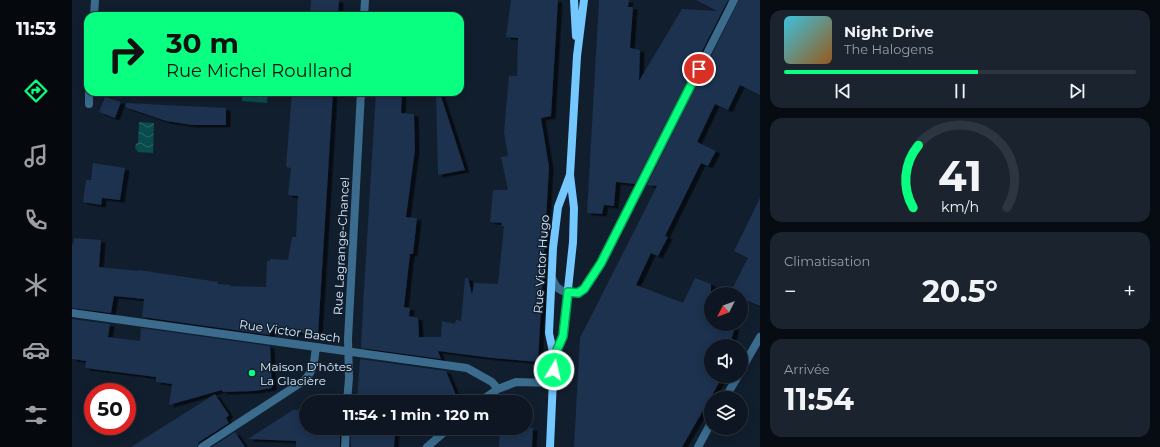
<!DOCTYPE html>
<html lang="fr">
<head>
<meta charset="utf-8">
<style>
	:root { --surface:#0d1622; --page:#1b232f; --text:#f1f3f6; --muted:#9a9fa5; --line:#2d3540; --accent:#09ff7f }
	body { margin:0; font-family:Montserrat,sans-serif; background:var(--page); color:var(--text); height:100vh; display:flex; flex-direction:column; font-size:15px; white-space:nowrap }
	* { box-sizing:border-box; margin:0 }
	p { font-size:13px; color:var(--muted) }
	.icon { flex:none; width:22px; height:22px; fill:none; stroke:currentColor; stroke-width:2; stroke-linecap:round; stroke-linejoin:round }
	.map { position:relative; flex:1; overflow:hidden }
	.panel { display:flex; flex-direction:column; gap:10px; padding:10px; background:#070c13; width:400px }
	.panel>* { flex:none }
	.top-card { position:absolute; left:12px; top:12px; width:380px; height:84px; border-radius:12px; box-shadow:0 2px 10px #0003,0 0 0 1px var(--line); background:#09ff7f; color:#111; overflow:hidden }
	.needle { width:26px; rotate:228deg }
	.fabs { position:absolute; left:632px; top:287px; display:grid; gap:8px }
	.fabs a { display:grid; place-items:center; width:44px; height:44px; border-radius:50%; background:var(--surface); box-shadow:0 2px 10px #0003,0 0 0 1px var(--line); font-size:20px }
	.speed { position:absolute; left:12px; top:383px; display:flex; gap:8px; font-size:20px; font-weight:700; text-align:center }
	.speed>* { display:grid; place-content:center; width:52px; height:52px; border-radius:50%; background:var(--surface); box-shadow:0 2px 10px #0003,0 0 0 1px var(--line); line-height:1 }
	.speed .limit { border:6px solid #d22; background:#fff; color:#111 }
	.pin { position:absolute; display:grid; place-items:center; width:34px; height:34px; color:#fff; margin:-17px; border:2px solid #fff; border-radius:50%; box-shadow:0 1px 4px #0007 }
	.me { position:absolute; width:44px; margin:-22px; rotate:9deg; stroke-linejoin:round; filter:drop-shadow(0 0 3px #0008) }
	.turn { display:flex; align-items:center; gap:14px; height:84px; padding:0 16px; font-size:18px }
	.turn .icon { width:52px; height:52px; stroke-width:2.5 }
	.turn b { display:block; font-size:28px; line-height:34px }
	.big { font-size:30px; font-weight:700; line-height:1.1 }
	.panel .widget { flex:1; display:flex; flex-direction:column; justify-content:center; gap:6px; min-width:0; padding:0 14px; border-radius:12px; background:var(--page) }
	.panel .dial { align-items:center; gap:0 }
	.dial svg { height:104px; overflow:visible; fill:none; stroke:var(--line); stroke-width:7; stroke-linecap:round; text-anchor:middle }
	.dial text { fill:var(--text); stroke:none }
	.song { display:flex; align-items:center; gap:12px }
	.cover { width:48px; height:48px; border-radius:6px; background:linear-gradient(135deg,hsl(190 70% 55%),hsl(30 70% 35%)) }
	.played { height:4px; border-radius:2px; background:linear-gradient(90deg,var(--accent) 55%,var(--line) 55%) }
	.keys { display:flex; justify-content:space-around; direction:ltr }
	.heat { display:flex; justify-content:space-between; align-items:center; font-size:22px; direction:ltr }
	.trip { position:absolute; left:227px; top:395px; width:234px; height:40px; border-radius:20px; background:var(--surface); box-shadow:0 2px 10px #0003,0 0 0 1px var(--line); font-weight:700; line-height:40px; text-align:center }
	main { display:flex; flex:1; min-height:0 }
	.tab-bar { display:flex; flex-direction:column; width:72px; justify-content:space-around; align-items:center; background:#05090e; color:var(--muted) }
	.tab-bar .icon { width:28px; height:28px }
	.tab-bar .on { color:var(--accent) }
	.tab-bar b { font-size:18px; color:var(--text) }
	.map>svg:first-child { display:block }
</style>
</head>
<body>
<main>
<nav class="tab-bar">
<b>11:53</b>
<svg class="icon on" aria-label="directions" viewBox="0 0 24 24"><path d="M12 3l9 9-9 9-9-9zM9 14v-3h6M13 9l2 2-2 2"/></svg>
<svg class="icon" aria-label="music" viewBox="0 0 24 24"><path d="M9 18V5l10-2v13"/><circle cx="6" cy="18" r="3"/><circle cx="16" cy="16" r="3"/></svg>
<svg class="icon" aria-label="phone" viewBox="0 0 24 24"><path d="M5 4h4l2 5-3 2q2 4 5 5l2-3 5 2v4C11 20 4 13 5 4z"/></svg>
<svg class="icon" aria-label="climate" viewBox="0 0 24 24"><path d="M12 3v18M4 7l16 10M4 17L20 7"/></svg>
<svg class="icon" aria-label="car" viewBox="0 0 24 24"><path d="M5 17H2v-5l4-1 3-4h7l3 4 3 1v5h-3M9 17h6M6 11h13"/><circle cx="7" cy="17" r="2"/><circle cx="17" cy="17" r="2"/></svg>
<svg class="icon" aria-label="filters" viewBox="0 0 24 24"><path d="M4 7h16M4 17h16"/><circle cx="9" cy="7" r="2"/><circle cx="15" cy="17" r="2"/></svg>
</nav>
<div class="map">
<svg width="688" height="447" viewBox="0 0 688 447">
	<defs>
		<pattern id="water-waves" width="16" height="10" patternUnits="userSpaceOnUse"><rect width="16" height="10" fill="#0a4c4d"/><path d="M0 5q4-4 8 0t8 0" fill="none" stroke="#2d6668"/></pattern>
		<filter id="shadow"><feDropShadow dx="4.5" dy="2.5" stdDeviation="0" flood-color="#0009"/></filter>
	</defs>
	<rect width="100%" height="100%" fill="#111e2d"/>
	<path fill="url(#water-waves)" d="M171,92H196L195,103L170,101Z
		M67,122L82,123L81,153L66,152L63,148L64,144L66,143Z"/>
	<path fill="#1c314f" filter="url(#shadow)" d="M239,0H267L266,16H238Z
		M439,0H486L479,116L469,118L477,167L466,362L420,358L366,351L369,359L289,348L292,289L304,92H330L329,113L342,114L343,150L334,217L345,218L341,254H338L332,307L338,308L337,316L346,318L347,337H369L370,321L383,324L384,320L389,321L393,278H396L400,295L402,283L426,284L432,226H429L430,223L418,222L421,190H436L429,157L436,156L432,132L437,76H445L446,38L434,37Z
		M527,0H557L556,7H561L558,48L568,50L567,81L610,9L645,11L624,0H656L563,184L544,182L542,206L532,205L530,214L515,213Z
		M667,0H688V95L668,85L656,110L643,104L625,142L644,151L636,166L629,163L593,236L596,237L586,256L579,253L564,285L611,303L623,278L639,284V324H650L663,328L657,346H639V376H651L610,447H502L508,338L585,186L575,185Z
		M220,92H261L246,335L198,329V335L70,317L72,299L42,296L39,313L0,308V244H1L2,238L29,240L27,267L67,271V270L146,282V284L158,285V286L194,287L195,261H198V259L216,260L220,237H224L226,196L216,195L219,168L214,167Z
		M368,93L393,170L366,175L364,94Z
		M33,97L49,102L43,118L27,112Z
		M54,103L154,108V125H120L94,121L53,107Z
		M21,163L53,168L48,200L30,198L29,205L11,202L14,180H19Z
		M688,198V306L669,298V294L658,293L676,258L662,251Z
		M0,319L38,324L36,337L68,341L69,328L198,346L200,388L182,391L151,392L150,390L97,405L100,384L84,382V377L13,368L14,361L0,359Z
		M288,359L374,371L387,402H285Z
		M143,394L157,415L154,418L157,423L127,442L125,447H59Z
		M221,410H234V428H268V447H224V441L176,439Z
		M279,428H335V431H323L322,447H279Z
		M428,428H461L460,447H427Z
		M163,432L173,447H140Z"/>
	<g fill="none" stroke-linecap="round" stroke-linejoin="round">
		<path stroke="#3b6b8d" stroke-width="8" d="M22,16L23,0
			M292,16L293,0
			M17,104V92
			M480,278C483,285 486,291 495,292C499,293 504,294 508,292C517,287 523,272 529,263L662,0
			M0,313L395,368L420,382L426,389
			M275,402L277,378L276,339L289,92
			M407,402L426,389L444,382L481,383
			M130,447L233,380C243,368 242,361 244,347
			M273,447L274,428
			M355,447L377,428"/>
		<path stroke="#3b6b8d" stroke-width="8" d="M669,370L688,337
			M653,398L666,376
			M626,447L639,423"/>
		<path stroke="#74c7ff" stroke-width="8" d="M502,0L504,36
			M482,357L491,336L501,242L502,208L498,175L505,56L512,0
			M478,447L482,357L477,333L481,248L486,207L498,175"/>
	</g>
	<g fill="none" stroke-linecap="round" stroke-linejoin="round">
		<g stroke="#06a653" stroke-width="10">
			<path id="route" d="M482,370V357L491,336L496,292L506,293L512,289L529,263L627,69"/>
		</g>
		<use href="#route" stroke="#09ff7f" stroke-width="7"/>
	</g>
	<circle fill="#09ff7f" stroke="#111e2d" stroke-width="1.5" cx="180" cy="373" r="4"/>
	<g text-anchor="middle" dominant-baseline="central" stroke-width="3" stroke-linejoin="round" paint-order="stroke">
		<g font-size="12" fill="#def" stroke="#111e2d">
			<text transform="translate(269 246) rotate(-87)">Rue Lagrange-Chancel</text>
			<text transform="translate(469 264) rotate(-86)">Rue Victor Hugo</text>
			<text transform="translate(218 331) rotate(8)">Rue Victor Basch</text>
		</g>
		<g font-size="12" fill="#def" stroke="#111e2d" text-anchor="start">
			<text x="188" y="366">Maison D'hôtes<tspan x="188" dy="14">La Glacière</tspan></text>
		</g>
	</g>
</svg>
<div class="fabs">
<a><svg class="needle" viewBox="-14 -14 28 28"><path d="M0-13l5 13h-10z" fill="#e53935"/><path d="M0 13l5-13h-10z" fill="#9a9fa5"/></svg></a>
<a><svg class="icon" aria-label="sound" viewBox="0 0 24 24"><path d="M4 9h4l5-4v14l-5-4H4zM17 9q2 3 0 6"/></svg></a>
<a><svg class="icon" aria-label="layers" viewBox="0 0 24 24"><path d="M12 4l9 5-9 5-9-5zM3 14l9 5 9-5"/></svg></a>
</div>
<div class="speed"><div class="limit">50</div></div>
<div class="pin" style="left:627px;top:69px;background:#d93025"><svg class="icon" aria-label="arrive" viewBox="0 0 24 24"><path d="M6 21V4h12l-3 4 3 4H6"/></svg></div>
<svg class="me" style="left:482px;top:370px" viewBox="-20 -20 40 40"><circle r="17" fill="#09ff7f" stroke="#fff" stroke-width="3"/><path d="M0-11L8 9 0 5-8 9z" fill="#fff"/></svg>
<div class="trip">11:54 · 1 min · 120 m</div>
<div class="top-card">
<div class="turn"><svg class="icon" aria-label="right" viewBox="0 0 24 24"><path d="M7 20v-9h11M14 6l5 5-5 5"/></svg><div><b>30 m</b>Rue Michel Roulland</div></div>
</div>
</div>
<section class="panel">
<div class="widget">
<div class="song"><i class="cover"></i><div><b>Night Drive</b><p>The Halogens</p></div></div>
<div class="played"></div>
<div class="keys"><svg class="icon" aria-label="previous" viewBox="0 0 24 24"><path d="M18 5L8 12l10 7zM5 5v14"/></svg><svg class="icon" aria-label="pause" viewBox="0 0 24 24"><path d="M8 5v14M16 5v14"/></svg><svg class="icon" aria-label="next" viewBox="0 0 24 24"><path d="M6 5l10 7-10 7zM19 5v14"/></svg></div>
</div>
<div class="widget dial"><svg viewBox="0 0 100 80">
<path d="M14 69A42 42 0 1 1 86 69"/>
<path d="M14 69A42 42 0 0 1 18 21" stroke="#09ff7f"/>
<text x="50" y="56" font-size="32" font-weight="700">41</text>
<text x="50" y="72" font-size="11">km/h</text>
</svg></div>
<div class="widget"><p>Climatisation</p>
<div class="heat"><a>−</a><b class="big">20.5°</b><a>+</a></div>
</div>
<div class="widget"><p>Arrivée</p><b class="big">11:54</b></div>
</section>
</main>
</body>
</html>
